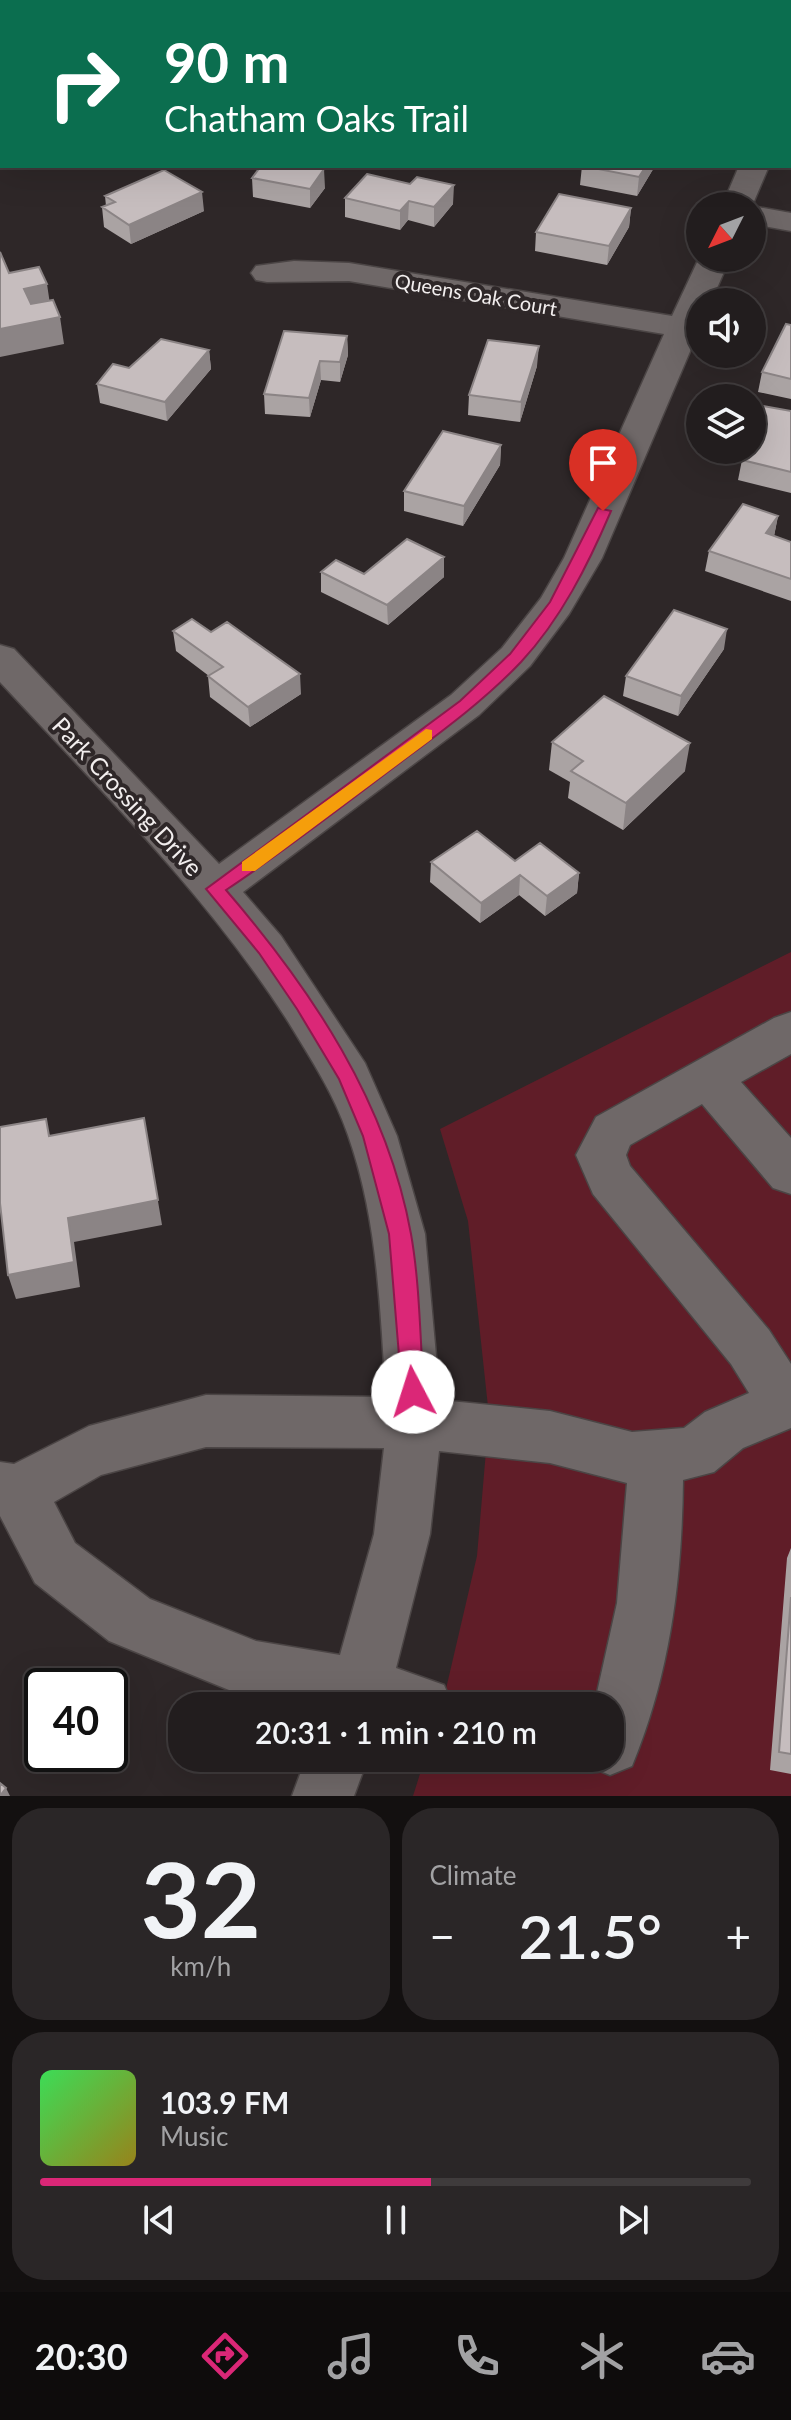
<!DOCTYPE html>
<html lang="en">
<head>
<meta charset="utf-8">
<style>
	:root { --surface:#221d1e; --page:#2a2627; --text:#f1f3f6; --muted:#a2a2a4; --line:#3f3b3c; --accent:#db2777 }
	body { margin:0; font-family:Lato,sans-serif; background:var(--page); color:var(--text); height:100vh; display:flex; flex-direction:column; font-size:30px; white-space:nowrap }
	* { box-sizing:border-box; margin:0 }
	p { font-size:26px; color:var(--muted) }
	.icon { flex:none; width:44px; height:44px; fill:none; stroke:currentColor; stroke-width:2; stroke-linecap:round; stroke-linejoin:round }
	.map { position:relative; height:1796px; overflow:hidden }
	.sheet { display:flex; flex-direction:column; gap:12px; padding:12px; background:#131010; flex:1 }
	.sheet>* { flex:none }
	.hud { position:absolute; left:0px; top:0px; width:792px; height:168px; box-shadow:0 8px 32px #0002,0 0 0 2px var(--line); background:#0b6e4f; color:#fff; overflow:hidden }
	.needle { width:52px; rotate:228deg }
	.fabs { position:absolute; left:686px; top:192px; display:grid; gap:16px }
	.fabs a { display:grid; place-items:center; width:80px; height:80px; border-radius:50%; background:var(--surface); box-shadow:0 8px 32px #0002,0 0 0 2px var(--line); font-size:40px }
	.speed { position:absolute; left:24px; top:1668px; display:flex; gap:16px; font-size:40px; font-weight:700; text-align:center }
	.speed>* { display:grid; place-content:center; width:104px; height:104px; border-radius:50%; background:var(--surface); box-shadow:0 8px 32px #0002,0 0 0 2px var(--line); line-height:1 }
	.speed .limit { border:4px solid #111; border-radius:12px; background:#fff; color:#111 }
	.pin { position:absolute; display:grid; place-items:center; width:68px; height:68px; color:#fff; margin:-82px -34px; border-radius:50% 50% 50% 0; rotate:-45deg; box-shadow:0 0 8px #0007 }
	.pin .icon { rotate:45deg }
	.me { position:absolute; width:88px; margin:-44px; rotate:355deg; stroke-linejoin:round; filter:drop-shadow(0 0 6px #0008) }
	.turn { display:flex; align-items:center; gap:28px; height:168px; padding:0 32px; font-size:36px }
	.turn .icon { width:104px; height:104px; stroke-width:2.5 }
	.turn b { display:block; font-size:56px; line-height:68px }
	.big { font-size:60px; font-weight:600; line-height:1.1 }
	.sheet .tile { flex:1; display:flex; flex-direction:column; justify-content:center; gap:12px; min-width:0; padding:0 28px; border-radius:32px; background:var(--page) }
	.sheet .dial { align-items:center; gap:0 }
	.dial b { font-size:104px; line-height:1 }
	.song { display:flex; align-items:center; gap:24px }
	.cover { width:96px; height:96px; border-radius:12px; background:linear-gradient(135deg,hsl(130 70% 55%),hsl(50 70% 35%)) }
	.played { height:8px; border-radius:4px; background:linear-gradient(90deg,var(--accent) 55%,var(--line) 55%) }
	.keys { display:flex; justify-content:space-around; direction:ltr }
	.heat { display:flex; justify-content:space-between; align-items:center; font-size:44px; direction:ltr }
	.sheet .tiles { flex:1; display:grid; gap:12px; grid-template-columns:1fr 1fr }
	.tile:last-child { grid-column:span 2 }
	.trip { position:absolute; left:168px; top:1692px; width:456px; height:80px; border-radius:32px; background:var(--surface); box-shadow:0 8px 32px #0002,0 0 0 2px var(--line); font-weight:600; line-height:80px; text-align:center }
	.tabs { display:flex; height:128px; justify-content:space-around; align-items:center; background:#0e0c0c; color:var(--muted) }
	.tabs .icon { width:56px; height:56px }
	.tabs .on { color:var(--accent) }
	.tabs b { font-size:36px; color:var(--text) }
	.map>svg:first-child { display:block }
</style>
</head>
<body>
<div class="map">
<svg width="791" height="1796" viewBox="0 0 791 1796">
	<rect width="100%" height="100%" fill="#2e2728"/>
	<path fill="#601d28" d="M791,952V1796H413L425,1758H610V1706H442L477,1556L489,1416L468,1221L440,1129Z"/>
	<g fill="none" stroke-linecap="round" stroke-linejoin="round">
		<g stroke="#4b4545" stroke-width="3">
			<path id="minor" d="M176,0H206L175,2Z
				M602,0H632L633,2H603Z
				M0,60H2V76H0Z
				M739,166H769L752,206L791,213V231L752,224V206H722Z
				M700,256L730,258L711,302H700V328L602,558L569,614L530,666L479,715L243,892L281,936L365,1063L397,1136L425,1234L440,1400L550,1411L632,1432L684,1428L705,1412L749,1393L731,1364L593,1194L576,1155L596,1117L774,1018L791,1012V1054L741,1082L791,1138V1194L773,1188L702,1104L630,1145L626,1155L630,1166L769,1330L791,1364V1428L743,1448L714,1472L683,1480C682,1579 670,1674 632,1766L610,1775L588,1766L585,1758H610V1706H594L617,1603L627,1483L550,1463L439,1451L430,1534L396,1668L444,1685L453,1706H286L256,1701L109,1641L35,1583L0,1516V1462L14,1464L89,1426L206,1395L386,1397C380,1308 378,1220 348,1135C334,1094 311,1059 289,1023C209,897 101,791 0,682V645L14,649L219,864L451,695L502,648L541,598L564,558L664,334L349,281L267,282L256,280L251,273L256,266L294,261L349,263L672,316ZM206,1447L384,1448L374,1534L340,1655L256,1641L150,1599L75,1543L54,1502L101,1475Z
				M306,1758H368L354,1796H292Z"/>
		</g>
		<use href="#minor" fill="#6f6868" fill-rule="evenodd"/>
	</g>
	<path fill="#aaa3a3" d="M370,0H430V2H370Z
		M777,0H791V13L790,2H776Z
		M582,166H655L637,196L580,185Z
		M252,178L325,188L310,208L253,197Z
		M105,196L204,211L131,244L104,227L102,207L106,206Z
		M345,198L453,204L434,227L408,220L400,230L345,217Z
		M631,208L629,227L607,265L535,251L536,232Z
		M791,325V399L758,392L762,372Z
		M347,336L348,355L340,382L321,380L310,417L265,414L264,394Z
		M209,350L211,369L167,421L100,403L97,384L129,368Z
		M537,366L520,422L468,415L469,395Z
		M791,411V493L738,480L742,460Z
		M501,445L500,465L463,526L404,511V491Z
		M778,516L774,536L791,542V601L705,571L709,551Z
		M321,572L364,574L444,577L388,625L321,592Z
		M173,631L211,632L301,694L250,727L210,697L208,676H209L176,651Z
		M724,649L678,716L623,696L626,676Z
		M552,742L685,771L623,830L568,798L570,782L549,770Z
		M515,861L579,873L577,893L545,916L519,895L480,923L430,882L431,862Z
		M791,1548V1774L770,1770L787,1558Z"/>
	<path fill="#8b8485" d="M51,0H71L66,2H52Z
		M2,124V144L0,145V125Z
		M646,166H655L637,196L639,177Z
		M324,169L325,188L310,208V189Z
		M454,185L453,204L434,227V207Z
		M202,192L204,211L131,244L129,225Z
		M409,201L408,220L400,230V211Z
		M631,208L629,227L607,265L609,246Z
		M47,284L51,311L29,315L24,289Z
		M60,317L64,344L0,357V329Z
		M347,336L348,355L340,382V362Z
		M539,346L537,366L520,422L521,402Z
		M209,350L211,369L167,421L165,402Z
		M320,361L321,380L310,417L309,398Z
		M501,445L500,465L463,526L464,506Z
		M778,516L774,536L766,533Z
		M444,557V577L388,625L387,605Z
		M727,629L724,649L678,716L681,696Z
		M300,674L301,694L250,727L248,707Z
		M690,743L685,771L623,830L626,803Z
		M579,873L577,893L545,916L547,896Z
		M520,875L519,895L480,923L481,903Z
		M144,1118L162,1225L74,1242L80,1287L16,1299L8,1275L68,1218Z
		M6,1788L10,1796H0Z"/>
	<path fill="#c6bdbe" stroke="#8b8485" stroke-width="2" d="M251,0H316L319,2H245Z
		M392,0H422V2H392Z
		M477,0H544L548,2H474Z
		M2,96V124L0,125V97Z
		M261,166H306L324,169L310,189L252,178Z
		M583,166H646L639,177Z
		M164,170L202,192L129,225L102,207L115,202L105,196Z
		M367,174L410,184L417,177L454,185L434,207L409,201L400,211L345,198Z
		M559,194L631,208L609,246L536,232Z
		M0,252L9,273L39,267L47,284L24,289L31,304L53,300L60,317L0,329Z
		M786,324L791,325V379L762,372Z
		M284,331L347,336L340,362L320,361L309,398L264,394Z
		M161,339L209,350L165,402L97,384L113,364L129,368Z
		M488,340L539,346L521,402L469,395Z
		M763,406L791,411V472L742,460L746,450H752V434Z
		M443,431L501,445L464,506L404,491Z
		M743,504L778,516L766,533L791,542V579L709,551Z
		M407,539L444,557L387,605L321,572L336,560L364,574Z
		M674,610L727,629L681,696L626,676Z
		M192,619L211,632L227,622L300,674L248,707L208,676L223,667L173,631Z
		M604,696L690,743L626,803L571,771L583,761L552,742Z
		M477,831L515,861L540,843L579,873L547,896L520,875L481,903L431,862Z
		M144,1118L158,1200L68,1218L74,1262L8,1275L0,1203V1127L46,1119L49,1136Z
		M791,1597V1754L779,1752Z
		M0,1783L6,1788L0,1796Z"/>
	<path fill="#db2777" stroke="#8e194d" stroke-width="2" d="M598,508L611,511C588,565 561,619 521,662C481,704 434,737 389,771C335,812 282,853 226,890C312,990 387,1102 411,1234C420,1285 420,1340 424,1392L421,1399L413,1402L405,1399L402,1392L389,1234L363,1136L339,1079L297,1009L259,953L206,889L460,701L510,654L550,602Z"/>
	<path fill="#f59e0b" d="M426,729L432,730V739L255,871H242V862Z"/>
	<g text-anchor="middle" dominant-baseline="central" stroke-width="8" stroke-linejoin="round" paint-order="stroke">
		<g font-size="20" fill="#f2eeee" stroke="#2e2728">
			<text transform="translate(476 294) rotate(10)">Queens Oak Court</text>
		</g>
		<g font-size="24" fill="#f2eeee" stroke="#2e2728">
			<text transform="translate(128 796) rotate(47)">Park Crossing Drive</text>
		</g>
	</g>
</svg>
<div class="fabs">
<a><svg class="needle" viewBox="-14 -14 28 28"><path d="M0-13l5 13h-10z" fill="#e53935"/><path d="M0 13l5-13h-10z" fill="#a2a2a4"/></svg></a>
<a><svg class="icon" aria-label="sound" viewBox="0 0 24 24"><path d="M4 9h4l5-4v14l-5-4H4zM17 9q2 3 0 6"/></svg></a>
<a><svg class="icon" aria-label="layers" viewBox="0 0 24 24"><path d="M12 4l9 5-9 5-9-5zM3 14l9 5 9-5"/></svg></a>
</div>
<div class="speed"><div class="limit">40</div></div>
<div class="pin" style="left:603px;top:511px;background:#d93025"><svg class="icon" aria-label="arrive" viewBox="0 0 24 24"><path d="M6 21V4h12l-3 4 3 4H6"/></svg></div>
<svg class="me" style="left:413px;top:1392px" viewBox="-20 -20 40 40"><circle r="19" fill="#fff"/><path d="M0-13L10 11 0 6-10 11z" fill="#db2777"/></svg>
<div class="trip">20:31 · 1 min · 210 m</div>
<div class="hud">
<div class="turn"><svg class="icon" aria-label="right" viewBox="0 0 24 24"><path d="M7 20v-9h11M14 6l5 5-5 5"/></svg><div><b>90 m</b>Chatham Oaks Trail</div></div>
</div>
</div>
<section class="sheet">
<div class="tiles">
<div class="tile dial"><b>32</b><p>km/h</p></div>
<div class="tile"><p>Climate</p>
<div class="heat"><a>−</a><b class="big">21.5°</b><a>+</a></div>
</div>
<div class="tile">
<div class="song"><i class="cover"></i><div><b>103.9 FM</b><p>Music</p></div></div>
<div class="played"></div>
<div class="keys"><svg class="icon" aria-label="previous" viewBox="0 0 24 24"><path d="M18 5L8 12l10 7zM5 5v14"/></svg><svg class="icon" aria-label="pause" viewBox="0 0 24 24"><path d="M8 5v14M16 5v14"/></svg><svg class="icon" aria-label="next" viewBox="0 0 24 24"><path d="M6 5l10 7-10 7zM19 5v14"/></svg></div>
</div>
</div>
</section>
<nav class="tabs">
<b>20:30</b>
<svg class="icon on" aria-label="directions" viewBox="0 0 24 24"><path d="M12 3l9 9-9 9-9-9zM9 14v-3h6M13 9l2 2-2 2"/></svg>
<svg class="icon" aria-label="music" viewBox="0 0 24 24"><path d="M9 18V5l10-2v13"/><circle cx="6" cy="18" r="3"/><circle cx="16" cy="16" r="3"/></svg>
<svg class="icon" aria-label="phone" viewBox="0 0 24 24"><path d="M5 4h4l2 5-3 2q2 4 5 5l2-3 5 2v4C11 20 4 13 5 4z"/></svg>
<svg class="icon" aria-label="climate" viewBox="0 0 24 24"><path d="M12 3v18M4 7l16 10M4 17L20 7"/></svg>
<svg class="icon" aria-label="car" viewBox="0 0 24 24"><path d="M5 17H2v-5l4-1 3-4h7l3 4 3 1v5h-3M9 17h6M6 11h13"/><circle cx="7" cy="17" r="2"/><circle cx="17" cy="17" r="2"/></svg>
</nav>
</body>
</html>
